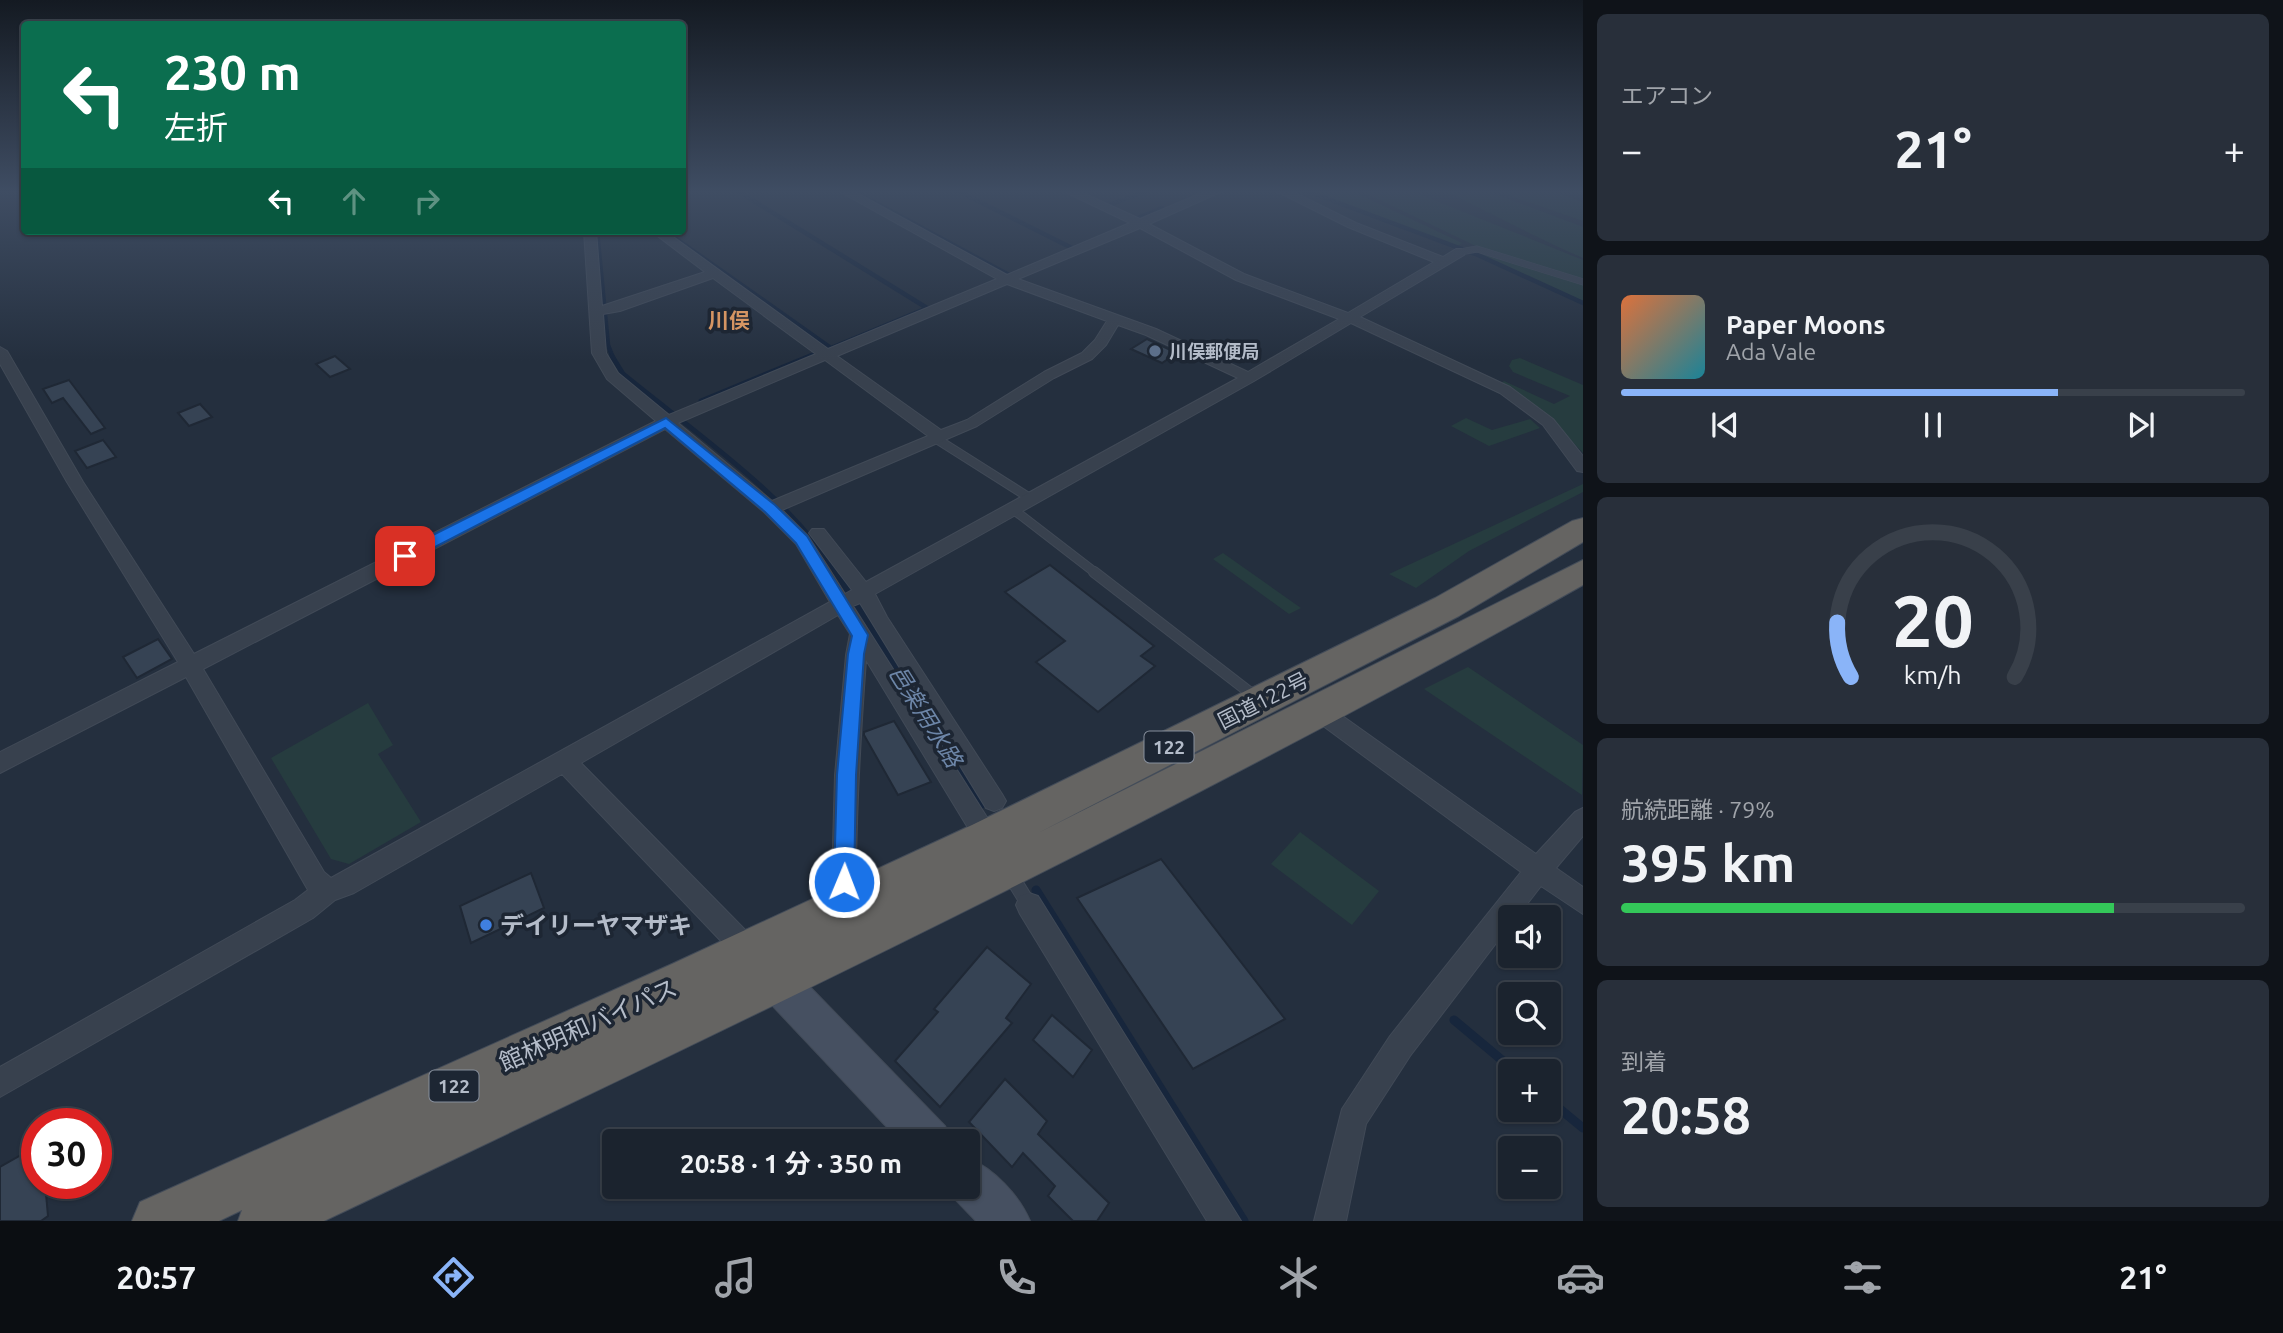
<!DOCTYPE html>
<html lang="ja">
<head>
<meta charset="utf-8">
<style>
	:root { --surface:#1b232e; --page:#282f3a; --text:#f1f3f6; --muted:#a0a4aa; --line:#39404a; --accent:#8ab4f8 }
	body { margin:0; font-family:Ubuntu,"Noto Sans JP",sans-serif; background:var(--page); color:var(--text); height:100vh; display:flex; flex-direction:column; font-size:26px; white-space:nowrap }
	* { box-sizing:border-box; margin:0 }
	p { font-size:23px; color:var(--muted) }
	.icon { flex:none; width:38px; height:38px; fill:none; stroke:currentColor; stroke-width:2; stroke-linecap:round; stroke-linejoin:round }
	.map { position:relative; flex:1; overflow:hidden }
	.panel { display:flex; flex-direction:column; gap:14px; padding:14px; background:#0f1319; width:700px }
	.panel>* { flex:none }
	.top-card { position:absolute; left:21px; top:21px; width:665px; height:214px; border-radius:7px; box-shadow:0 2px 5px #0004,0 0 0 2px var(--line); background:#0b6e4f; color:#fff; overflow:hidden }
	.buttons { position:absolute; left:1498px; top:905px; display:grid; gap:14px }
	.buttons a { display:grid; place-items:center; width:63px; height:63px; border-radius:7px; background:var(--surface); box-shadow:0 2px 5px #0004,0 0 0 2px var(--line); font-size:35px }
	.speed { position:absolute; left:21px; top:1108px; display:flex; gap:14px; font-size:35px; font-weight:700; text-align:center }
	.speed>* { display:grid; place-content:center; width:91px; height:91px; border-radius:50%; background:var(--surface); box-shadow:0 2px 5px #0004,0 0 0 2px var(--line); line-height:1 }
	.speed .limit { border:10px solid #d22; background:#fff; color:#111 }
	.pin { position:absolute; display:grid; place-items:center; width:60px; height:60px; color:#fff; margin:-30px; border-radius:14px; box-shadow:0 4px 10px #0006 }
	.me { position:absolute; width:77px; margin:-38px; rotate:1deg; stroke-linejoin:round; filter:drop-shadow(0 0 5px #0008) }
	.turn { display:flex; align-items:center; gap:24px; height:147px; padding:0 28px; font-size:32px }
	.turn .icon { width:91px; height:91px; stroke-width:2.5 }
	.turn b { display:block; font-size:49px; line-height:60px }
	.lanes { display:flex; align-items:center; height:66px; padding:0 28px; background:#0003; justify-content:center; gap:35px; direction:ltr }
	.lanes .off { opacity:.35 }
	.big { font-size:52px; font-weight:700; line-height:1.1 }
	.panel .widget { flex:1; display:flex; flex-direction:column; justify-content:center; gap:10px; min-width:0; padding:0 24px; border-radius:10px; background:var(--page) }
	.panel .dial { align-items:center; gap:0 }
	.dial svg { height:182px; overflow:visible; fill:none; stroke:var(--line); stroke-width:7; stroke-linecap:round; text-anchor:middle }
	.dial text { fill:var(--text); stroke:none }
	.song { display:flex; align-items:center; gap:21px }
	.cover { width:84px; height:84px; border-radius:10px; background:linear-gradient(135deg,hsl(20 70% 55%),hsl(190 70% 35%)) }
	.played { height:7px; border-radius:4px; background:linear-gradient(90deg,var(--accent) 70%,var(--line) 70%) }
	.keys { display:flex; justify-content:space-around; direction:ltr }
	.heat { display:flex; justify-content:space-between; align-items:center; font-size:38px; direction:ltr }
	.charge { height:10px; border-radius:5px; background:linear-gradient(90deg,#34c759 79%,var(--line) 0) }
	.trip { position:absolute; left:602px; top:1129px; width:378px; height:70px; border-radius:7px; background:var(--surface); box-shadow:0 2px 5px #0004,0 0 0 2px var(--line); font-weight:700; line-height:70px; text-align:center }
	.menu { display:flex; height:112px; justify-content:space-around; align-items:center; background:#0b0e12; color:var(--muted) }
	.menu .icon { width:49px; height:49px }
	.menu .current { color:var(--accent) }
	.menu b { font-size:32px; color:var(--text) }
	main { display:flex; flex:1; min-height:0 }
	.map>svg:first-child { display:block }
</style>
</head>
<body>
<main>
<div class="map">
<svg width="1583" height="1221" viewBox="0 0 1583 1221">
	<rect width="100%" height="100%" fill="#242f3e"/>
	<path fill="#263c3f" d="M1305,190H1350L1462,243L1458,246Z
		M1359,190H1409L1583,260V281L1484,250Z
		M1443,190H1485L1583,227V258C1535,237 1490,213 1443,190Z
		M1494,190H1550L1583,202V221Z
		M1474,252L1583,284V301Z
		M1520,358L1583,385V453L1544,412L1500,384L1504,381L1554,404L1570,396L1513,372L1509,366L1512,360Z
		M1466,418L1492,430L1530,419L1540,428L1489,446L1451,426Z
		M1583,484V492L1469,551L1416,588L1389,574Z
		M1223,553L1301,608L1289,614L1213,559Z
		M1468,667L1583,745L1582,795L1424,689Z
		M368,703L393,745L378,754L421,822L349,864L331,859L271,758Z
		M1300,832L1379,891L1352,925L1271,864Z"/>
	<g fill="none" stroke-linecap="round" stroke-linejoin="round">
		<path stroke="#17263c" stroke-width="4.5" d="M852,190L1009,275
			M956,190L1074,249
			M1304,190L1478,255L1583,303
			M1107,206L1148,190
			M1132,217L1136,219L1162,208
			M597,231L608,345L613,358
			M665,231L831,348L927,308L736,190
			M806,358L817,353"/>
		<path stroke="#17263c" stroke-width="5" d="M612,356L623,374C695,433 788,495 837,574
			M701,401L810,356"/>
		<path stroke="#17263c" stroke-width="7" d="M836,572L982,805"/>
		<path stroke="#17263c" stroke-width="9" d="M1036,890L1244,1221
			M1454,1020L1515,1071
			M1549,1100L1583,1128"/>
	</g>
	<path fill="#364354" stroke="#1f2835" stroke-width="2" d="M1147,339L1177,353L1162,363L1131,349Z
		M335,356L350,369L330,377L316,364Z
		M69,380L105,428L91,434L63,398L52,403L43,389Z
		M200,404L212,417L189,426L178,413Z
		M103,440L116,457L87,468L75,451Z
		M1050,565L1154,646L1141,656L1155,666L1098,712L1036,662L1065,641L1005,592Z
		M158,639L172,659L137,678L123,657Z
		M894,721L931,782L898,795L864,735V732Z
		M1161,859L1285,1019L1193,1069L1077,898Z
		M531,873L544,908L471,943L460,906Z
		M987,947L1031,984L1006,1018L1012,1023L940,1107L895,1061L938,1012L934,1009Z
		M1052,1015L1092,1050L1073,1077L1033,1040Z
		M1005,1079L1047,1121L1038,1134L1109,1203L1097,1221H1073L1048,1196L1055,1186L1023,1153L1012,1167L969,1122Z
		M37,1146V1183H45L48,1216L41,1221H0V1167Z"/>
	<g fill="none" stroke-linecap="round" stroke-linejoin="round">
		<g stroke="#414a57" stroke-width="7">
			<path id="service-far3" d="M1460,252L1477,249L1583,282"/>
		</g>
		<g stroke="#414a57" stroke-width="10">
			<path id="service-far2" d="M935,438L1033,500
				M1014,510L1097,574"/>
		</g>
		<g stroke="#414a57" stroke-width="12">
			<path id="service-far1" d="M1094,572L1257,698"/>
		</g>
		<g stroke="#414a57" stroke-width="16">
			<path id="service" d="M1010,874L1029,905"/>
		</g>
		<g stroke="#414a57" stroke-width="2">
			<path id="minor" d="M837,190H851L1007,275L1130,223L1061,190H1076L1140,219L1209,190H1225L1149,224L1244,274L1348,313L1434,262L1348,227L1274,190H1289L1356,223L1443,257L1456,249H1464V255L1360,317L1510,387L1553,419L1583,456V472L1577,471L1543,425L1500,393L1351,323L1254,381L875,594L887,617L1002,794L1006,801L1002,808L994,811L986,808L860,603L853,606L995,830L999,838L995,846L987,849L979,846L866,660C861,728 857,796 856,865C856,880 865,898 859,912L850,915L841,912L832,882L835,775L846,655L850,634L838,615L581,763L758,943L762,952L758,961L749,965L740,961L562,774L354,893L335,900L313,918L0,1097V1067L295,900L308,890L186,677L0,773V752L178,662L67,482L0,364V347L7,351L83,482L194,654L656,421L607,379L592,353L584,231H596L602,306L705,272L651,231H665L828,349L997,279ZM1140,228L1236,280L1339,319L1248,372L1156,329L1018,279ZM713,278L816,354L669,415L618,373L606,353L603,314L620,311ZM1007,284L1107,321L1095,340L1082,353L1044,372L967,420L941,430L837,356ZM1118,325L1146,335L1238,378L866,582L824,529H812L809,533L812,537L852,590L845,594L808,536L782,510L977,426L1054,378L1092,359L1106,345ZM825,360L928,436L772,501L678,423ZM665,429L764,512L796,544L830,602L331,878L324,872L203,669Z
				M1319,702L1327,705L1536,854L1575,812L1583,808V836L1556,868L1583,887V914L1541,886L1517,917H1510V925L1410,1056L1366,1124L1346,1221H1314L1342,1109L1390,1036L1521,872L1311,717L1308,711L1311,705Z
				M1029,893L1038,896L1241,1221H1207L1020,914L1016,905L1020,896Z"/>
		</g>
		<g stroke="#414a57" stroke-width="2">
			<path id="secondary" d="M765,950L779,955L945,1126L952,1141H900L751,983L746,969L751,955Z
				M968,1158C994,1169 1019,1195 1030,1221H976L952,1196L948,1186H968Z"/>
		</g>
		<g stroke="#434c59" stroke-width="2">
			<path id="trunk" d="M1583,518V542L1459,616L1038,833L1583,560V585C1173,816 749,1019 324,1221H238L242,1210L219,1221H132L140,1202L672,964L972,825L1435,598L1572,521Z"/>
		</g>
		<use href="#service-far3" stroke="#38414e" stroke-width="6"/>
		<use href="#service-far2" stroke="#38414e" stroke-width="8"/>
		<use href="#service-far1" stroke="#38414e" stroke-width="10"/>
		<use href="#service" stroke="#38414e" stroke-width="14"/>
		<use href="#minor" fill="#38414e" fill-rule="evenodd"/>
		<use href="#secondary" fill="#465061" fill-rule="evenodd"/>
		<use href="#trunk" fill="#656462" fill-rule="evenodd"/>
	</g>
	<linearGradient id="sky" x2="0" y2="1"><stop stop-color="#141a22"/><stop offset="0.53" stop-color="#3f4d63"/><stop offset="1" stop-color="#3f4d63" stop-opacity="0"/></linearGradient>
	<rect width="1583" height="361" fill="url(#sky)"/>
	<path fill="#1a73e8" stroke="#114b97" stroke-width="2" d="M666,418L775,505L807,536L868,635L864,654L856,775L854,882L851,889L844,892L837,889L834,882L837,775L848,654L852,636L796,543L765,512L665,428L410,560H399L397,556L399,552Z"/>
	<circle fill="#5c6f8a" stroke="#1d2633" stroke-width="2.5" cx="1155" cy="351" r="7"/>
	<circle fill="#3f7fe0" stroke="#1d2633" stroke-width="2.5" cx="486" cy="925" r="7"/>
	<g text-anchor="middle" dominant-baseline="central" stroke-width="7" stroke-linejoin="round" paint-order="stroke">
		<g font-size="18" font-weight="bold" fill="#b4bcc9" stroke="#1d2633" text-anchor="start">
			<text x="1169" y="351">川俣郵便局</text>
		</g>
		<g fill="#1d2633" stroke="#878f9c" stroke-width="2">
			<rect x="1144.5" y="731.5" width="49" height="31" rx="5"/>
			<rect x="429.5" y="1070.5" width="49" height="31" rx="5"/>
		</g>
		<g font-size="19" font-weight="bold" fill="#b4bcc9">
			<text x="1169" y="747">122</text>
			<text x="454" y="1086">122</text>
		</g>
		<g font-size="21" font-weight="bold" fill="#d59563" stroke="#1d2633">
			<text x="729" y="320">川俣</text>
		</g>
		<g font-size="21" fill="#b4bcc9" stroke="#1d2633">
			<text transform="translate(1263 700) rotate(-27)">国道122号</text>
		</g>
		<g font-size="23" font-style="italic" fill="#6d86a8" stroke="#1d2633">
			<text transform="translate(926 716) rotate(58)">邑楽用水路</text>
		</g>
		<g font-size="24" font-weight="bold" fill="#b4bcc9" stroke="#1d2633" text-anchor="start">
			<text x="500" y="925">デイリーヤマザキ</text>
		</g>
		<g font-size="24" fill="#b4bcc9" stroke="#1d2633">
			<text transform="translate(588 1025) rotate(-24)">館林明和バイパス</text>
		</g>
	</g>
</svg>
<div class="buttons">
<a><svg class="icon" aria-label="sound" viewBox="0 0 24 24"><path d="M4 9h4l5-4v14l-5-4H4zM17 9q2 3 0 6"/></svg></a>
<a><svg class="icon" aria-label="search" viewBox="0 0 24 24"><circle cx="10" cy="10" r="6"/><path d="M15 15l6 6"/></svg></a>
<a>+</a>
<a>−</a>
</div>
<div class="speed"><div class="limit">30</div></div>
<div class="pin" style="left:405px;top:556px;background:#d93025"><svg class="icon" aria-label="arrive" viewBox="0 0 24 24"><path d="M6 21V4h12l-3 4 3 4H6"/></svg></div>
<svg class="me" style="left:844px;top:882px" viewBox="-20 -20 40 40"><circle r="17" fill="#1a73e8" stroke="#fff" stroke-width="3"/><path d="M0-11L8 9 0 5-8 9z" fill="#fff"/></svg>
<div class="trip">20:58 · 1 分 · 350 m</div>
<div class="top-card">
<div class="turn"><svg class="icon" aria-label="left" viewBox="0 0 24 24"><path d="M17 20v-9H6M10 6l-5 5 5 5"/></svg><div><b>230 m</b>左折</div></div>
<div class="lanes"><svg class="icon" aria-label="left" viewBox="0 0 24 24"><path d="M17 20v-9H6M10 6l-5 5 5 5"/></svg><svg class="icon off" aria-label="ahead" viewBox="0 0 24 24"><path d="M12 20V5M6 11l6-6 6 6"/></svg><svg class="icon off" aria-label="right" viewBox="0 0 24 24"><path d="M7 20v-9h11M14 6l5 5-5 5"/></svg></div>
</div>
</div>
<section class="panel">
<div class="widget"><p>エアコン</p>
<div class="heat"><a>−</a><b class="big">21°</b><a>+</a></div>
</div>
<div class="widget">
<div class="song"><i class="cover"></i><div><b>Paper Moons</b><p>Ada Vale</p></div></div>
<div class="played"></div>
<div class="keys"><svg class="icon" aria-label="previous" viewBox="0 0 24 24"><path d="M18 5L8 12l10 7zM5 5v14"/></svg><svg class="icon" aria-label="pause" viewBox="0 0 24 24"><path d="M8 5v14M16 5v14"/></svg><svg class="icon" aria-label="next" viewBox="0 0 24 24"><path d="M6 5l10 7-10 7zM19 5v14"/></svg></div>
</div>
<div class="widget dial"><svg viewBox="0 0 100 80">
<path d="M14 69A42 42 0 1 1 86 69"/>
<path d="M14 69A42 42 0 0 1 8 45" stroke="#8ab4f8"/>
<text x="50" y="56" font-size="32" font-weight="700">20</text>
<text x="50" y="72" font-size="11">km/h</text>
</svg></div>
<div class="widget"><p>航続距離 · 79%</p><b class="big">395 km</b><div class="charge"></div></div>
<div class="widget"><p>到着</p><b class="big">20:58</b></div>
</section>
</main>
<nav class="menu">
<b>20:57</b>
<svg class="icon current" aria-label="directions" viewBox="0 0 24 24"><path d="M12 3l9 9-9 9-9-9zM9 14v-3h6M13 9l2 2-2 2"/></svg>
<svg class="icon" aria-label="music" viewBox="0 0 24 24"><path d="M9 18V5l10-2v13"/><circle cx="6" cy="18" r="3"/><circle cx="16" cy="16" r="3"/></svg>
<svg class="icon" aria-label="phone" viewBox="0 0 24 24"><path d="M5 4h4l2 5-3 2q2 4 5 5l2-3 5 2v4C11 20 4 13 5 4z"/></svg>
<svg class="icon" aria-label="climate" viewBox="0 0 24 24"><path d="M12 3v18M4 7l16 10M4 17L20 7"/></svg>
<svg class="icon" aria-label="car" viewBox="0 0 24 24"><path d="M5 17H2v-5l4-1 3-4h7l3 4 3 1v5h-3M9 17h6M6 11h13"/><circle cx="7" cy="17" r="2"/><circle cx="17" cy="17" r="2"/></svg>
<svg class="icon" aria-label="filters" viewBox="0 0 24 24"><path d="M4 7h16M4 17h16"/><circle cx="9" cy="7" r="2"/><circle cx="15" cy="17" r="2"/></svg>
<b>21°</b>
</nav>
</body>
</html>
